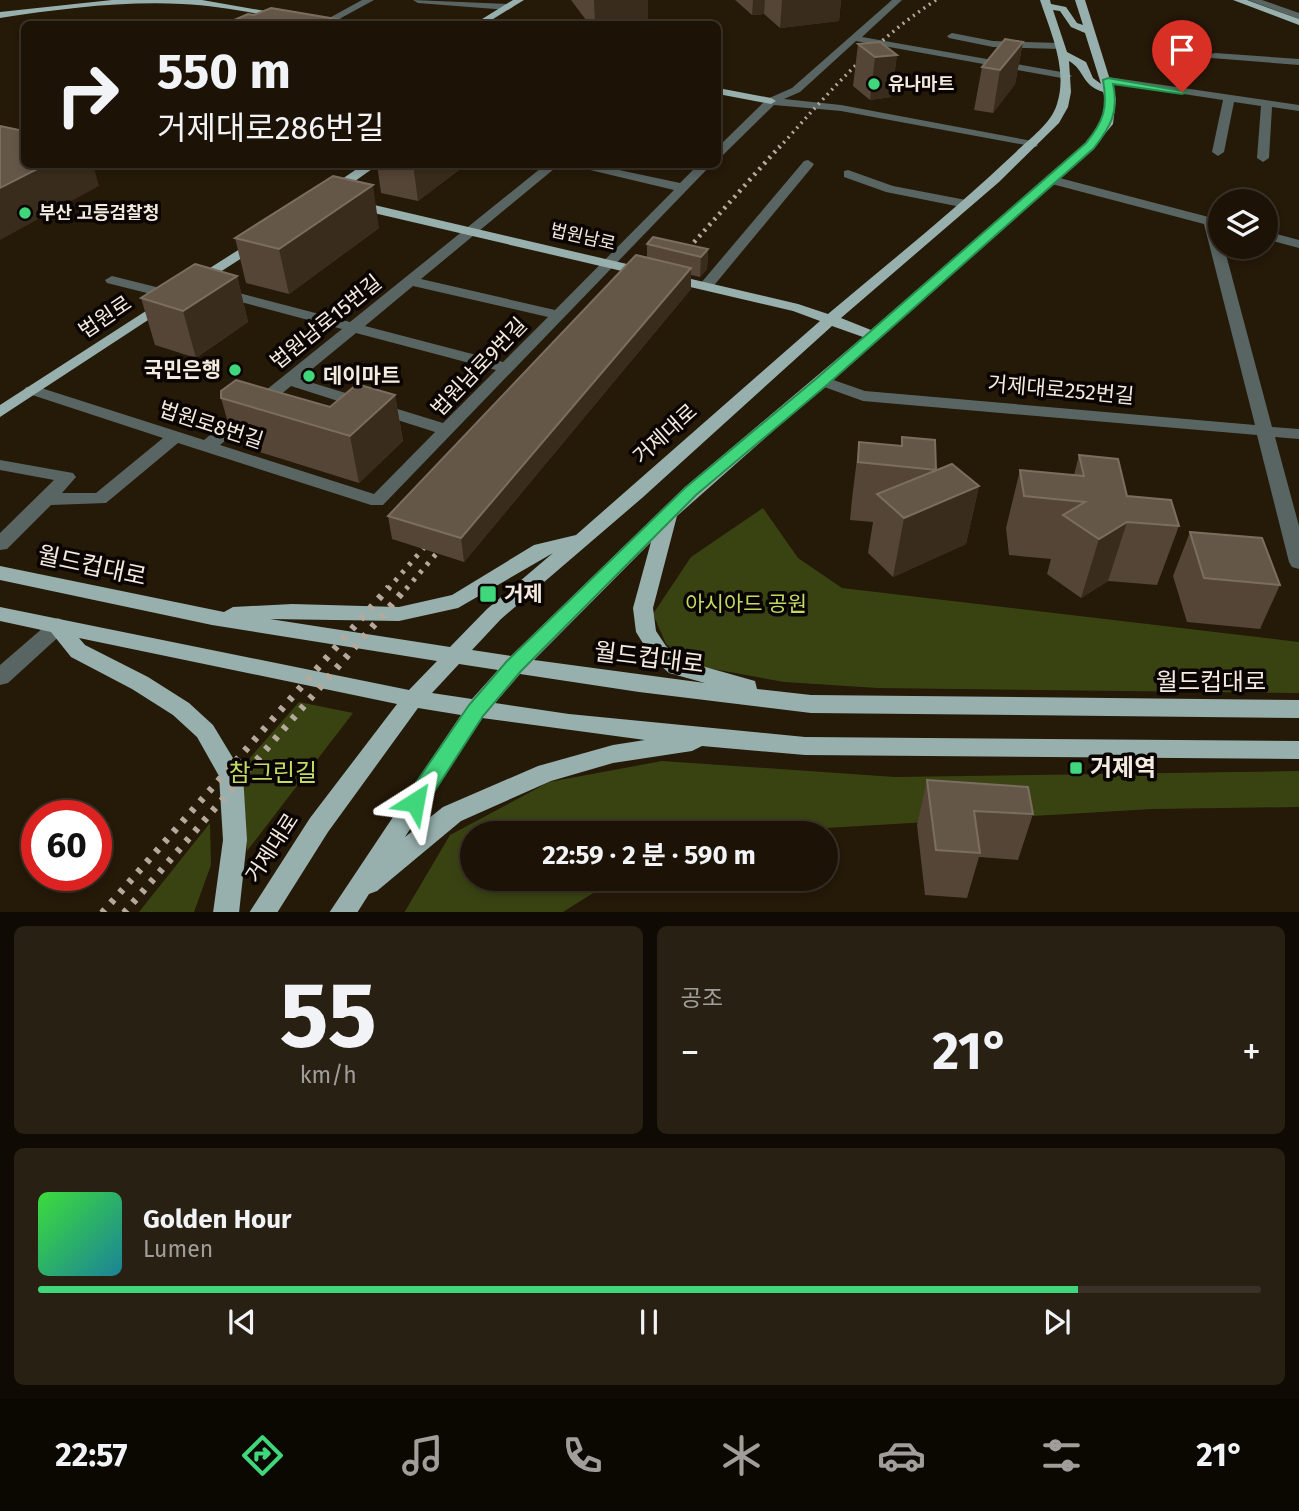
<!DOCTYPE html>
<html lang="ko">
<head>
<meta charset="utf-8">
<style>
	:root { --surface:#1c1306; --page:#292014; --text:#f1f3f6; --muted:#a09e9b; --line:#3a3228; --accent:#40d77c }
	body { margin:0; font-family:"Fira Sans","Noto Sans KR",sans-serif; background:var(--page); color:var(--text); height:100vh; display:flex; flex-direction:column; font-size:26px; white-space:nowrap }
	* { box-sizing:border-box; margin:0 }
	p { font-size:23px; color:var(--muted) }
	.icon { flex:none; width:38px; height:38px; fill:none; stroke:currentColor; stroke-width:2; stroke-linecap:round; stroke-linejoin:round }
	.map { position:relative; height:912px; overflow:hidden }
	.details { display:flex; flex-direction:column; gap:14px; padding:14px; background:#0f0a03; flex:1 }
	.details>* { flex:none }
	.guide { position:absolute; left:21px; top:21px; width:700px; height:147px; border-radius:10px; box-shadow:0 4px 10px #0003,0 0 0 2px var(--line); background:#1c1306; color:var(--text); overflow:hidden }
	.fabs { position:absolute; left:1208px; top:189px; display:grid; gap:14px }
	.fabs a { display:grid; place-items:center; width:70px; height:70px; border-radius:50%; background:var(--surface); box-shadow:0 4px 10px #0003,0 0 0 2px var(--line); font-size:35px }
	.speed { position:absolute; left:21px; top:800px; display:flex; gap:14px; font-size:35px; font-weight:700; text-align:center }
	.speed>* { display:grid; place-content:center; width:91px; height:91px; border-radius:50%; background:var(--surface); box-shadow:0 4px 10px #0003,0 0 0 2px var(--line); line-height:1 }
	.speed .limit { border:10px solid #d22; background:#fff; color:#111 }
	.pin { position:absolute; display:grid; place-items:center; width:60px; height:60px; color:#fff; margin:-72px -30px; border-radius:50% 50% 50% 0; rotate:-45deg; box-shadow:0 0 7px #0007 }
	.pin .icon { rotate:45deg }
	.me { position:absolute; width:77px; margin:-38px; rotate:34deg; stroke-linejoin:round; filter:drop-shadow(0 0 5px #0008) }
	.turn { display:flex; align-items:center; gap:24px; height:147px; padding:0 21px; font-size:32px }
	.turn .icon { width:91px; height:91px; stroke-width:2.5 }
	.turn b { display:block; font-size:49px; line-height:60px }
	.big { font-size:52px; font-weight:700; line-height:1.1 }
	.details .card { flex:1; display:flex; flex-direction:column; justify-content:center; gap:10px; min-width:0; padding:0 24px; border-radius:10px; background:var(--page) }
	.details .dial { align-items:center; gap:0 }
	.dial b { font-size:91px; line-height:1 }
	.song { display:flex; align-items:center; gap:21px }
	.cover { width:84px; height:84px; border-radius:10px; background:linear-gradient(135deg,hsl(120 70% 55%),hsl(190 70% 35%)) }
	.played { height:7px; border-radius:4px; background:linear-gradient(90deg,var(--accent) 85%,var(--line) 85%) }
	.keys { display:flex; justify-content:space-around; direction:ltr }
	.heat { display:flex; justify-content:space-between; align-items:center; font-size:38px; direction:ltr }
	.details .tiles { flex:1; display:grid; gap:14px; grid-template-columns:1fr 1fr }
	.card:last-child { grid-column:span 2 }
	.trip { position:absolute; left:460px; top:821px; width:378px; height:70px; border-radius:35px; background:var(--surface); box-shadow:0 4px 10px #0003,0 0 0 2px var(--line); font-weight:700; line-height:70px; text-align:center }
	.tabs { display:flex; height:112px; justify-content:space-around; align-items:center; background:#0b0802; color:var(--muted) }
	.tabs .icon { width:49px; height:49px }
	.tabs .selected { color:var(--accent) }
	.tabs b { font-size:32px; color:var(--text) }
	.map>svg:first-child { display:block }
</style>
</head>
<body>
<div class="map">
<svg width="1299" height="913" viewBox="0 0 1299 913">
	<rect width="100%" height="100%" fill="#251908"/>
	<path fill="#394312" d="M763,508L798,558L842,588L1299,642V693L878,688L784,682L691,665L666,644L653,614L691,557Z
		M299,702L353,713L247,851L242,767Z
		M662,761L895,777L1299,771V807L1152,809L741,833H472V878L623,879L606,885L563,912L404,913L450,835L549,782Z
		M210,823L211,865L194,912H139Z"/>
	<g fill="none" stroke-linecap="round" stroke-linejoin="round">
		<path fill="#596563" fill-rule="evenodd" d="M362,0H374L330,24L322,22Z
			M413,0L508,4L513,7L508,10L418,3Z
			M892,0H902L862,37L1067,73L1072,76L1067,79L856,41L800,92L784,99L841,105L1032,141L1038,145L1036,147L841,111L774,105L722,156H718V147L767,99L792,88Z
			M1248,0H1262L1299,13V19Z
			M952,33L993,41L1060,43L1065,46L1060,49L993,47L949,38L947,36Z
			M1215,53L1299,59V65L1211,58V54Z
			M1108,77L1299,105V111L1272,107L1269,158L1263,162L1257,158L1261,106L1234,102L1224,152L1218,156L1212,152L1223,100L1104,82V78Z
			M808,160L814,164L812,167L711,289H701V283L804,161Z
			M546,164H560L421,279L555,310L674,190L565,164H591L680,183L699,164H712L383,505H371L178,443L106,503L51,505L7,549L0,550V533L54,480L0,470V460L73,473L76,477L62,493H96L163,438L26,393L24,390L26,387H38L204,440L342,329L215,295L213,292L215,289L220,288L350,322ZM413,286L548,317L503,362L365,326ZM356,333L496,370L443,423L300,379ZM291,386L435,432L374,494L220,445Z
			M848,170L893,186L966,200L972,204L966,208L886,192L844,177V171Z
			M1052,176L1220,220V247H1224L1272,427L1299,429V439L1275,437L1299,526V569L1292,567L1289,562L1257,435L863,401L816,384L814,381L822,376L865,391L1255,425L1204,224L1048,183V177Z
			M1265,231L1299,240V248L1265,239Z
			M112,276L180,293L182,296L175,300L107,283L105,280Z
			M58,618L65,621L68,626L65,631L8,683L0,685V665L51,621Z"/>
		<path fill="#97b0ad" fill-rule="evenodd" d="M112,0H202L288,15L283,18C250,13 216,5 182,4C121,1 60,9 0,18V12Z
			M513,0H524L485,24H474Z
			M1040,0H1050L1051,4L1066,7L1077,23L1083,25L1075,0H1085L1116,99L1113,124L1094,147L677,516L653,608L656,631L666,646L684,661L755,681L757,689L811,695L1299,700V718L811,713L639,692L520,674L495,703L569,714L805,737L1299,741V759L805,755L702,746L692,751L613,763L551,781L461,821L377,891L369,894L357,913H329L461,715L418,708L328,832L277,913H249L310,818L397,704L79,638L85,645L148,677L189,703L213,725L239,768L243,775L247,840L239,913H213L223,840L219,776L197,737L173,715L132,689L71,657L51,632L0,621V607L409,690L437,661L212,625L0,580V566L224,612L233,607L292,604L399,607L452,595L534,545L576,535L820,321L793,311L348,207V201L353,200L798,304L828,314C891,261 956,209 1016,152C1030,138 1051,124 1057,104C1068,70 1051,33 1040,0ZM1053,10L1060,11L1071,27L1085,33L1101,84L1093,78L1086,62L1067,52ZM1069,61C1085,70 1081,85 1103,92C1110,112 1098,128 1086,143L871,330L841,318L999,182L1059,123L1068,107L1071,92ZM832,326L863,337L684,488L511,656L472,650L501,619L642,498ZM651,542L633,608L636,632L652,658L669,673L705,683L534,660ZM553,553L487,609L450,647L270,619L399,621L458,608ZM459,664L498,670L472,699L432,693ZM482,718L645,740L613,745L538,766L443,807L405,837Z
			M1233,0H1247L1299,19V25Z
			M718,88L771,98L776,101L771,104L718,94Z
			M364,164H379L334,196H326V190Z
			M257,238L264,242L262,245L200,285H190L188,282Z
			M166,298L171,299L173,302L171,305L0,417V405Z"/>
		<path stroke="#b3aa9d" stroke-width="3.5" stroke-dasharray="2 4.5" stroke-linecap="butt" d="M779,148C830,91 872,42 936,0"/>
		<path stroke="#b3aa9d" stroke-width="4.5" stroke-dasharray="2.5 5" stroke-linecap="butt" d="M679,259L780,146"/>
		<path stroke="#b3aa9d" stroke-width="5" stroke-dasharray="3.5 7" stroke-linecap="butt" d="M388,589L436,534
			M406,589L449,539"/>
		<path stroke="#b3aa9d" stroke-width="7" stroke-dasharray="4.5 9" stroke-linecap="butt" d="M102,913L389,587
			M124,913L407,587"/>
	</g>
	<path fill="#544536" d="M571,0H648V24H589Z
		M735,0H841L839,21L780,28L764,14L752,15Z
		M1023,42L1015,84L993,113L974,110L982,67Z
		M858,44L897,55L891,97L870,100L853,86Z
		M377,164H467L418,201L381,193Z
		M379,228L289,294L246,283L235,238Z
		M647,244L708,249L707,269L700,277L691,275V289L464,562L392,539L388,516L647,257Z
		M237,276L248,322L196,358L155,345L141,298Z
		M395,395L403,441L359,483L234,444L221,398L330,407Z
		M902,437L936,470L979,486L966,544L893,577L868,553L873,522L850,520L852,499L859,442L901,446Z
		M1079,455L1127,496L1179,526L1157,585L1108,581L1081,598L1047,574L1051,559L1009,555L1006,528L1020,470L1074,475Z
		M1190,532L1280,585L1260,629L1187,622L1173,576Z
		M927,780L1033,814L1018,860L979,857L967,898L925,895L917,825Z"/>
	<path fill="#3a2c1c" d="M594,0H648V24H595Z
		M753,0H765L764,14L752,15Z
		M782,0H841L839,21L780,28Z
		M1023,42L1015,84L993,113L1000,70Z
		M897,55L891,97L870,100L875,57Z
		M47,164H93L99,186L0,240V188Z
		M413,164H467L418,201Z
		M373,185L379,228L289,294L279,249Z
		M708,249L707,269L700,277L701,257Z
		M691,268V289L464,562L461,538Z
		M237,276L248,322L196,358L183,311Z
		M395,395L403,441L359,483L350,436Z
		M979,486L966,544L893,577L904,518Z
		M1127,522L1108,581L1081,598L1099,539Z"/>
	<path fill="#655748" stroke="#7b6e60" stroke-width="2" d="M271,8L354,22L348,24H225L248,14L254,15Z
		M1005,39L1023,42L1000,70L982,67Z
		M880,42L897,55L875,57L858,44Z
		M0,126L24,131V164H47L0,188Z
		M333,176L373,185L279,249L235,238Z
		M653,237L708,249L701,257L647,244Z
		M636,255L691,268L461,538L388,516Z
		M195,264L237,276L183,311L141,298Z
		M236,380L330,407L357,384L395,395L350,436L221,398V391Z
		M902,437L935,440L936,470L858,462L859,442L902,446Z
		M1079,455L1118,459L1127,496L1171,500L1179,526L1127,522L1099,539L1063,515L1085,502L1024,496L1020,470L1084,476Z
		M952,464L979,486L904,518L877,494Z
		M1190,532L1262,538L1280,585L1204,578Z
		M927,780L1028,787L1033,814L974,811L980,853L936,850Z"/>
	<path fill="#40d77c" stroke="#2a8c51" stroke-width="2" d="M1108,78L1187,92L1182,94L1113,84C1119,112 1111,126 1094,148L828,384L696,495L521,671L483,716L423,809L415,811L407,809L404,802L407,796L469,705L507,661L685,488L817,378L1086,143C1104,121 1108,108 1103,80Z"/>
	<g fill="#40d77c" stroke="#0a0502" stroke-width="2.5">
		<circle cx="874" cy="84" r="7"/>
		<circle cx="25" cy="213" r="7"/>
		<circle cx="235" cy="370" r="7"/>
		<circle cx="309" cy="376" r="7"/>
		<rect x="479" y="585" width="18" height="18" rx="3.5"/>
		<rect x="1069" y="761" width="14" height="14" rx="3.5"/>
	</g>
	<g text-anchor="middle" dominant-baseline="central" stroke-width="7" stroke-linejoin="round" paint-order="stroke">
		<g font-size="18" font-weight="bold" fill="#f3ebe0" stroke="#0a0502" text-anchor="start">
			<text x="888" y="84">유나마트</text>
			<text x="39" y="213">부산 고등검찰청</text>
		</g>
		<g font-size="18" fill="#f3ebe0" stroke="#0a0502">
			<text transform="translate(583 237) rotate(13)">법원남로</text>
		</g>
		<g font-size="21" fill="#f3ebe0" stroke="#0a0502">
			<text transform="translate(105 317) rotate(-34)">법원로</text>
			<text transform="translate(326 322) rotate(-39)">법원남로15번길</text>
			<text transform="translate(479 367) rotate(-46)">법원남로9번길</text>
			<text transform="translate(1061 390) rotate(5)">거제대로252번길</text>
			<text transform="translate(211 425) rotate(18)">법원로8번길</text>
			<text transform="translate(665 434) rotate(-42)">거제대로</text>
			<text transform="translate(272 848) rotate(-57)">거제대로</text>
		</g>
		<g font-size="21" font-weight="bold" fill="#f3ebe0" stroke="#0a0502" text-anchor="start">
			<text x="221" y="370" text-anchor="end">국민은행</text>
			<text x="323" y="376">데이마트</text>
			<text x="504" y="594">거제</text>
		</g>
		<g font-size="21" fill="#c2db63" stroke="#0a0502">
			<text x="746" y="604">아시아드 공원</text>
		</g>
		<g font-size="24" fill="#f3ebe0" stroke="#0a0502">
			<text transform="translate(92 566) rotate(12)">월드컵대로</text>
			<text transform="translate(649 658) rotate(7)">월드컵대로</text>
			<text x="1211" y="682">월드컵대로</text>
		</g>
		<g font-size="24" font-weight="bold" fill="#f3ebe0" stroke="#0a0502" text-anchor="start">
			<text x="1090" y="768">거제역</text>
		</g>
		<g font-size="24" fill="#c2db63" stroke="#0a0502">
			<text x="273" y="773">참그린길</text>
		</g>
	</g>
</svg>
<div class="fabs">
<a><svg class="icon" aria-label="layers" viewBox="0 0 24 24"><path d="M12 4l9 5-9 5-9-5zM3 14l9 5 9-5"/></svg></a>
</div>
<div class="speed"><div class="limit">60</div></div>
<div class="pin" style="left:1182px;top:92px;background:#d93025"><svg class="icon" aria-label="arrive" viewBox="0 0 24 24"><path d="M6 21V4h12l-3 4 3 4H6"/></svg></div>
<svg class="me" style="left:415px;top:802px" viewBox="-20 -20 40 40"><path d="M0-17L14 15 0 8-14 15z" fill="#40d77c" stroke="#fff" stroke-width="4"/></svg>
<div class="trip">22:59 · 2 분 · 590 m</div>
<div class="guide">
<div class="turn"><svg class="icon" aria-label="right" viewBox="0 0 24 24"><path d="M7 20v-9h11M14 6l5 5-5 5"/></svg><div><b>550 m</b>거제대로286번길</div></div>
</div>
</div>
<section class="details">
<div class="tiles">
<div class="card dial"><b>55</b><p>km/h</p></div>
<div class="card"><p>공조</p>
<div class="heat"><a>−</a><b class="big">21°</b><a>+</a></div>
</div>
<div class="card">
<div class="song"><i class="cover"></i><div><b>Golden Hour</b><p>Lumen</p></div></div>
<div class="played"></div>
<div class="keys"><svg class="icon" aria-label="previous" viewBox="0 0 24 24"><path d="M18 5L8 12l10 7zM5 5v14"/></svg><svg class="icon" aria-label="pause" viewBox="0 0 24 24"><path d="M8 5v14M16 5v14"/></svg><svg class="icon" aria-label="next" viewBox="0 0 24 24"><path d="M6 5l10 7-10 7zM19 5v14"/></svg></div>
</div>
</div>
</section>
<nav class="tabs">
<b>22:57</b>
<svg class="icon selected" aria-label="directions" viewBox="0 0 24 24"><path d="M12 3l9 9-9 9-9-9zM9 14v-3h6M13 9l2 2-2 2"/></svg>
<svg class="icon" aria-label="music" viewBox="0 0 24 24"><path d="M9 18V5l10-2v13"/><circle cx="6" cy="18" r="3"/><circle cx="16" cy="16" r="3"/></svg>
<svg class="icon" aria-label="phone" viewBox="0 0 24 24"><path d="M5 4h4l2 5-3 2q2 4 5 5l2-3 5 2v4C11 20 4 13 5 4z"/></svg>
<svg class="icon" aria-label="climate" viewBox="0 0 24 24"><path d="M12 3v18M4 7l16 10M4 17L20 7"/></svg>
<svg class="icon" aria-label="car" viewBox="0 0 24 24"><path d="M5 17H2v-5l4-1 3-4h7l3 4 3 1v5h-3M9 17h6M6 11h13"/><circle cx="7" cy="17" r="2"/><circle cx="17" cy="17" r="2"/></svg>
<svg class="icon" aria-label="filters" viewBox="0 0 24 24"><path d="M4 7h16M4 17h16"/><circle cx="9" cy="7" r="2"/><circle cx="15" cy="17" r="2"/></svg>
<b>21°</b>
</nav>
</body>
</html>
